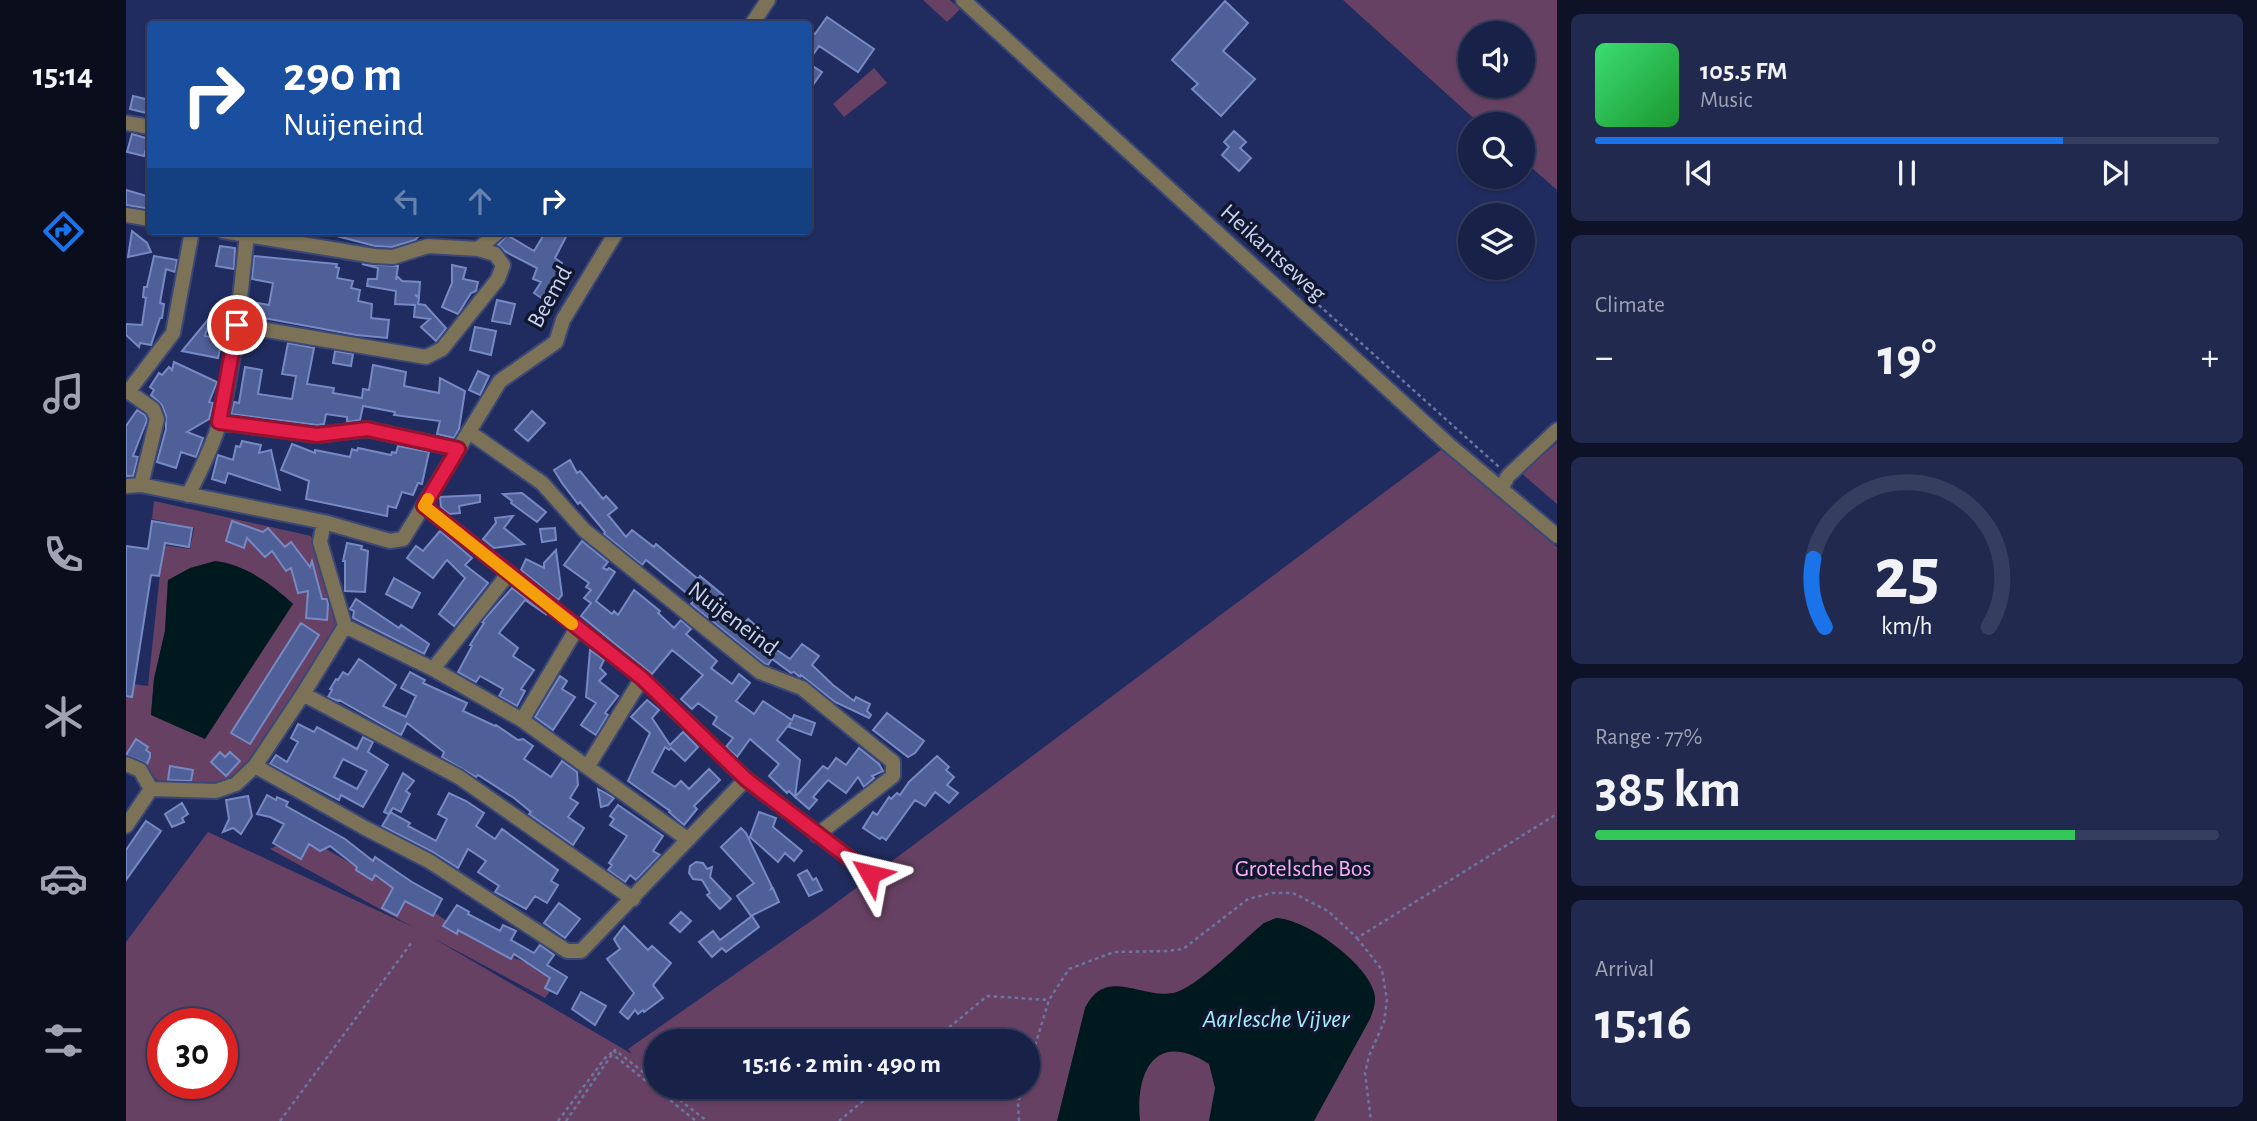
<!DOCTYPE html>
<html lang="en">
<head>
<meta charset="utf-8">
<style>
	:root { --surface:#182147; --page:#21294e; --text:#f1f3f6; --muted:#9fa3b4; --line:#363e60; --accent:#1a73e8 }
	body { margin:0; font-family:"Alegreya Sans",sans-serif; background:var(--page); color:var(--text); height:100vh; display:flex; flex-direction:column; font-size:26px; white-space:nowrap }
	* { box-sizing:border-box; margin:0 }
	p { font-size:23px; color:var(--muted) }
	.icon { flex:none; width:38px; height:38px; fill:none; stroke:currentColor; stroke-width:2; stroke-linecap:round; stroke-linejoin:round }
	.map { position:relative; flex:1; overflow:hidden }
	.details { display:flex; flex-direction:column; gap:14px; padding:14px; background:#0d1227; width:700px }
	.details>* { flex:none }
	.guide { position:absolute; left:21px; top:21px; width:665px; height:214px; border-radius:7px; box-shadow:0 2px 5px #0004,0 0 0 2px var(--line); background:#1a4fa0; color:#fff; overflow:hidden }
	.fabs { position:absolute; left:1332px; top:21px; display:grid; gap:14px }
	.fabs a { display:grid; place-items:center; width:77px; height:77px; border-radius:50%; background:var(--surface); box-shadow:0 2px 5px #0004,0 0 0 2px var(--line); font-size:35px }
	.speed { position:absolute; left:21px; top:1008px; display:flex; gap:14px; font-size:35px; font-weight:700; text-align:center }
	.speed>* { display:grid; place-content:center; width:91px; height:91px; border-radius:50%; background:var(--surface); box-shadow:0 2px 5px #0004,0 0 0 2px var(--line); line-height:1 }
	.speed .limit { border:10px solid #d22; background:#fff; color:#111 }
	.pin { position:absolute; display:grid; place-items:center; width:60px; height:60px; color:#fff; margin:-30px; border:4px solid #fff; border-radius:50%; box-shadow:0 2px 7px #0007 }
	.me { position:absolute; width:77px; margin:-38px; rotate:307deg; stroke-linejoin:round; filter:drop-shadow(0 0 5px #0008) }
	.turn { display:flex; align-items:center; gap:24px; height:147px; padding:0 21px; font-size:32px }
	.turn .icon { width:91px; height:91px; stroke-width:2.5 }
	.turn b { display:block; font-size:49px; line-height:60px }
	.lanes { display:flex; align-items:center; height:66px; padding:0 21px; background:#0003; justify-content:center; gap:35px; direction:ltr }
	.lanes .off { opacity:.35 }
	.big { font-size:52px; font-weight:700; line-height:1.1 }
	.details .tile { flex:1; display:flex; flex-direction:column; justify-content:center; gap:10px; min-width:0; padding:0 24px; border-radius:10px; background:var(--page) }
	.details .dial { align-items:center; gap:0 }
	.dial svg { height:182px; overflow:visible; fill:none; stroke:var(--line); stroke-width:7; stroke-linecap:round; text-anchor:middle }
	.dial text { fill:var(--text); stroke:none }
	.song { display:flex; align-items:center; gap:21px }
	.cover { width:84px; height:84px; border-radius:10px; background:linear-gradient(135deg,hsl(140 70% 55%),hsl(130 70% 35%)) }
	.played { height:7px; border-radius:4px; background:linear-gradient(90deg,var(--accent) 75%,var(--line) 75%) }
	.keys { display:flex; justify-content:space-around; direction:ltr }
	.heat { display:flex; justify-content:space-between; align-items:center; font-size:38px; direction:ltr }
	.charge { height:10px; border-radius:5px; background:linear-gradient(90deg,#34c759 77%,var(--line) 0) }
	.trip { position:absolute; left:518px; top:1029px; width:396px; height:70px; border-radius:35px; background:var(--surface); box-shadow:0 2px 5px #0004,0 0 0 2px var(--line); font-weight:700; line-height:70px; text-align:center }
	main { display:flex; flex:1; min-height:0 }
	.dock { display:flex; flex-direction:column; width:126px; justify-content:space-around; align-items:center; background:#0a0d1c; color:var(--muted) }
	.dock .icon { width:49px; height:49px }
	.dock .on { color:var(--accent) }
	.dock b { font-size:32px; color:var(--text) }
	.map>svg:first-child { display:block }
</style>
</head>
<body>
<main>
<nav class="dock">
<b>15:14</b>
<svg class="icon on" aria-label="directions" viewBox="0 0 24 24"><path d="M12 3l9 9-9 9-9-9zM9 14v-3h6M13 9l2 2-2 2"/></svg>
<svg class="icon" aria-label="music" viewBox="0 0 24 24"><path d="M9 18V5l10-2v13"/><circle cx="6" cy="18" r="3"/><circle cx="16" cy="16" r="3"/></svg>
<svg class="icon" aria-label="phone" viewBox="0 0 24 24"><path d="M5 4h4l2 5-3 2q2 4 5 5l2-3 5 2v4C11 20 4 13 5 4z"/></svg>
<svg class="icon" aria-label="climate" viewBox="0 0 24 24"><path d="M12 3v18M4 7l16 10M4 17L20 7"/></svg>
<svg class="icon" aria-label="car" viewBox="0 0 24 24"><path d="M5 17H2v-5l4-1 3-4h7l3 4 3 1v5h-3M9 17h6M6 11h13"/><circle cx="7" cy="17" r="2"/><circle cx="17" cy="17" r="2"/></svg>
<svg class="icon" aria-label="filters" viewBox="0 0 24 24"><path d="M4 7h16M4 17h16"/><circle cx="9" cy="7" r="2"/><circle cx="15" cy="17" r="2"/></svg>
</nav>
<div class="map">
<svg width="1431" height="1121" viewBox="0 0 1431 1121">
	<rect width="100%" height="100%" fill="#202c5f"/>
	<path fill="#674163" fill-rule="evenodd" d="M797,0H824L834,9L821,22Z
		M1217,0H1431V190L1397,160L1396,124H1354ZM1344,33H1396V86H1344Z
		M748,68L761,83L718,117L707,104Z
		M1431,443V504L1395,473Z
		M1315,450L1325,458L1330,455L1431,547V1121H0V942L82,832L287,927L144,849L160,841L193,845L299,906L348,940L365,949L414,968L432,980L419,998L307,938L506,1054L502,1049L702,909ZM37,1024H96V1083H37ZM530,1041H901V1087H530Z
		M28,501L185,536L212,607L211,634L125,770L98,786L36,784L21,771L0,761V683L22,686L37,545L64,549L68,528L26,519ZM107,565L142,584L167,604L25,715L28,679L39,631L42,580Z"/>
	<path fill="#00191f" d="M89,561C118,564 146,584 167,604L79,739L25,715L28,679L39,631L42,580L64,568Z
		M1150,918C1180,919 1240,962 1248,992C1251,1002 1247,1011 1244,1019L1188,1121H1083L1089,1088L1083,1064C1030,1030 1009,1071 1014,1121H931L959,1008C980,966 1014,999 1047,993C1070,989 1118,939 1138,923Z"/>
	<path fill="#4f5f97" stroke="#7789c4" stroke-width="2" fill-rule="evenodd" d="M1099,1L1122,23L1097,51L1129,79L1095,116L1066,89L1072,84L1046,60Z
		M701,17L748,49L732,72L693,46L682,62V30L689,34Z
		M682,63L696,72L682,92Z
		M7,96L24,100V114L4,109Z
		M1108,131L1120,142L1114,148L1125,158L1113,171L1096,155L1103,147L1098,142Z
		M6,134L23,139L18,156L1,152Z
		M0,190L24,197V209L0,205Z
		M6,231L21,243L25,252L2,257Z
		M203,231H286L292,237L289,240L266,247L249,246L203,234Z
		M420,231H443L429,258L436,263L426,288L417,299L408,293L415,282L407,279L411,268L380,252L372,245L381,235L408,251Z
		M94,246L109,248L108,269L90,266Z
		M28,256L51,260L49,272L40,269L34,303L38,304L36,318H34L25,345L14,343L13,347L0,335V324L16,325L20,298L17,297L18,287H21Z
		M128,256L211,264L210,267L213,268L211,278L227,281L225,288L234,290L232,301L246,304L245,318L263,320L261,338L230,335L127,316V302L143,305L147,283L126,279Z
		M236,264L272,266L270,280L271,276L276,281L294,282L293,296L289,295L293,298L292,304L299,305L320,328L310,341L295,327L304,319L288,317L289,305L269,304L270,291L241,286L242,279H251L252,268Z
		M326,265L340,268L337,279L352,282L350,291L345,293L332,314L316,307L326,283Z
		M371,300L389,304L384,324L366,321Z
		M85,316L79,336L96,339L92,358L56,351Z
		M349,327L370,331L365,355L344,350Z
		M162,343L188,348L181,384L208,388L207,393L236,398L237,389L243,390L247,365L280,372L278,386L313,393L314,378L339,391L333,429L328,438L311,434L314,421L268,415L269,412L237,406L234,420L221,422V417L200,414L198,424L191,425L105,414L108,402L113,403L119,367L136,370L132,394L166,399L170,376L156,374Z
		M209,351L227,354L225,366L207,363Z
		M48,362L91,382L83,402L87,403L83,419L61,432L77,438L70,457L55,452L50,468L31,462L40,429V416L36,405L25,395L28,390L24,387L33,373L36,375L43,367L46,370Z
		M352,371L363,376L354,395L343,390Z
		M11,410L19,415L21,420L7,456L12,457L7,476H0V426Z
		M406,411L419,423L402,441L389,430Z
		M116,441L135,445L133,453L145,450L154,490L102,473L99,483L86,479L92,455L107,460L110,446L114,447Z
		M166,444L189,453V450L224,457L226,449L231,451L232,448L265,455L266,452L270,453L272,446L303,452L296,484L292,483L287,495L276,492L270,508L262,506L261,516L180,499L183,481L155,470Z
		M444,460L451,473L454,471L477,499L480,496L491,508L482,515L500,537L506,530L528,547L530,544L572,579L574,576L597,595L588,606L614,628L622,619L636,631L632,635L640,640L639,642L664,659L676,644L693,656L686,665L707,685L728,701L730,697L744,704L741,711L745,715L743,718L709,702L675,675L674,677L668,672L665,673L646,659L642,665L639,664L565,604L569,600L520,560L516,565L478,534L479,532L454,502L452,504L436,483L428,470Z
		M396,493L420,512L411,522L385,503L386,501L377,494Z
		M354,495V502L333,506L334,513L323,514L315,507L314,497Z
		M387,516L378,528L398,544L368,548L357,539L370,523L369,518Z
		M26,521L66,528L63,547L39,543L33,576L25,575L6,697L0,696V546L22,549Z
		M106,521L137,532L142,528L159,547L165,542L184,567L186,561L196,599H201L202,604L201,620L180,618L182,591L172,593L165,568L160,571L146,551L139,557L121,538L118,548L100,541Z
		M429,528L430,540L416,542L414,529Z
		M314,531L346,558L339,565L362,583L328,626L313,614L339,578L321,560L307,578L281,558L290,546L297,551Z
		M456,541L482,562L477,568L481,570L483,568L489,572L470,601L486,614L488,611L492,615L508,590L534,611L532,613L548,628L555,620L565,629L560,634L591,661L585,668L606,684L613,674L624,683L610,701L628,714L637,701L666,720L668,715L689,723L685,735L663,727L665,722L651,740L674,760L669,797L663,791L661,793L643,776L653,764L624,739L611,757L600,747L607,738L587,724L591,717L572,703L566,709L555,699L577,675L546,650L526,674L455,616L465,603L458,598L465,590L460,587L463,583L438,565Z
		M221,543L236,546L235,549L242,551L239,592L219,591V561H217Z
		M430,550L436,595L432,600L395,570L400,559L418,568V563Z
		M268,578L294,593L286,608L260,594Z
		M386,588L421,615L399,600L373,633L392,648L387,656L408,670L395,689L399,691L391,706L373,696L377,689L354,676L350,682L332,672L346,646L344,645L358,623L356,622Z
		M230,599L273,628L275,625L303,644L298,654L227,618L228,611L224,609Z
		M175,623L193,635L124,744L105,733Z
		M464,650L478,660L474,668L480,674L473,681L492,696L479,713L482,715L470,735L455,725L470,703L460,697Z
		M233,659L270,685L257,706L280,717L290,696L275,688L284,672L299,680L297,683L341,703L337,711L369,726L370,725L392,740L397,739L407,746L398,759L425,777L436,761L451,772L452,785L444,798L452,803L442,817L458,828L447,845L403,814L405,812L388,798L352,775L350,777L316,757L318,752L281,723L275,735L213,700L212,701L202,697L206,690L204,689L210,679L212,680L217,672L222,675Z
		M434,676L441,681L436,689L449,697L427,730L409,717Z
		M521,700L533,710L526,718L544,745L557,732L572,747L559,761L545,748L543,750L539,747L526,772L549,787L555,781L563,789L583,769L594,780L568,806L571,809L558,825L543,812L544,811L502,781L524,733L505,717Z
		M761,713L798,741L789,753L782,757L747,730Z
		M172,724L188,732L191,727L231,749L237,737L247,742L242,752L262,765L237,807L215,795L213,800L144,764L150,755L161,762L172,742L165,738ZM217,759L241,771L231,789L208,777Z
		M10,739L22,747L20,750L24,753V757L21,764L0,755Z
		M733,748L753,764L757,771L746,776L748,778L738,787L732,777L720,793L702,780L687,797L691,800L683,809L669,797L697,766L702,769L710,758L720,765Z
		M94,752L99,757L104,752L114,761L100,776L85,762Z
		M811,756L823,767L820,770L828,777L821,785L832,793L823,803L809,792L799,806L789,800L760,840L756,837L754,839L737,828L747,812L751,815L763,797L765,799L771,793L774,795L783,782Z
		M44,766L67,770L65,781L42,780Z
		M277,773L288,781L280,791L284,794L275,812L267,808L264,812L284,823L282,826L310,841L321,819L312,814L323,793L340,801L358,813L350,826L369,839L376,829L432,870L425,881L432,885L421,903L409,896L400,909L369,892L373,886L352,872L360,861L342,849L332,868L307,852L256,826L264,813L262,814L258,812Z
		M472,789L488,798L482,805L475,807Z
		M141,795L150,800L151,797L162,802L160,806L219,839L247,861L249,857L286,882L316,899L307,916L279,901L271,916L256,908L267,888L249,875L246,880L230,870L231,867L204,846L194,851L183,844L175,859L147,843L158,824L144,817L131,814Z
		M122,796L126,816L115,834L107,828L97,832L103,819L100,800Z
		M56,803L62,814L56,818L58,822L46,827L39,814Z
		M492,805L537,836L527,851L534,855L510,880L504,875L499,882L482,870L486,865L483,863L501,836L484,825L488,819L484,816Z
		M633,812L650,818L647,827L676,851L668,861L659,853L652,862L624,837Z
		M20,821L35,831L0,880V850Z
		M615,828L620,833L646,887L645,889L647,888L653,902L625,916L611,896L628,883L595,847Z
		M570,862L577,863L581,869L586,867L584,877L605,899L594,909L581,895L584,893L576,880L567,879L563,873L564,866Z
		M681,870L687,880L690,878L696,890L683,896L672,875Z
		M433,903L454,919L439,938L418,923Z
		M331,905L343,912L342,914L374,931L377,925L390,931L385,940L408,953L414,945L428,955L421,965L441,977L431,994L419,988L424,978L388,954L385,959L332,930L331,934L317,926Z
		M555,912L565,921L554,932L544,923Z
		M626,916L633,927L600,952L596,948L586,957L573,942L587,931L594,940Z
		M498,926L522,950L526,946L545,963L527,985L537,998L518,1012L517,1010L512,1014L509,1010L502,1019L494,1012L508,993L481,959L494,949L488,939Z
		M455,992L480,1006L469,1025L446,1009Z"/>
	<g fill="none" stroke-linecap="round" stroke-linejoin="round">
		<g stroke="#3b4776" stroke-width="18">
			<path id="minor" d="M837,0L1323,445L1431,536
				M626,24L642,0
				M0,123L24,127
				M0,215L24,219
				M97,231L248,256L267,257L302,246L352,249L369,254L377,265L372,279L316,349L300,357L111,325
				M352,249L373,231
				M0,390L27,409L31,419L15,485
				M2,392L47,333L66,231
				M93,422L191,435L241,429L332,449
				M343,432L416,483L458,530L634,672L676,688L767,762V776L691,835
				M0,486L15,485L198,522L264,541L277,539L374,381L430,342L437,320L491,231
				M1375,489L1382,476L1431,430
				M62,495C74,472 87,446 94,421C109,360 114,296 121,235
				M298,506L516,678L620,779L744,874
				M219,626L307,669L396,720L561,839
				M307,669L383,573
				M177,694L333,777L507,899
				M396,720L451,628
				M0,764L14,770L25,789
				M129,766L239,828L303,861L441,951H455L620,779
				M462,766L516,678
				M25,789L90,791L110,784L129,766L177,694L219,626L194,542L198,522
				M0,826L25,789"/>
		</g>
		<path stroke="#6b77a1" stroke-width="2.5" stroke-dasharray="3.5 3.5" stroke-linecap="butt" d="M1146,263L1373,467
			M1231,938L1256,970L1261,1000L1258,1022L1243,1056L1239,1073L1245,1121
			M807,1041L861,996L923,1000
			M901,1072L923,1000L943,969L988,952L1040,951L1057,949L1122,899L1146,893H1167L1202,911L1231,938L1431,814
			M537,1087L581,1121
			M154,1121L286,942
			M432,1121L479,1058L489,1050L490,1057L570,1121
			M440,1121L489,1050L530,1082
			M713,1121L754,1087
			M893,1121L892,1103L897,1087"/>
		<use href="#minor" stroke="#7b7257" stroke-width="14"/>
	</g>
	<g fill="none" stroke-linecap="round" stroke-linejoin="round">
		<g stroke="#92132f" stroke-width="18">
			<path id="route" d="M111,325L93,422L191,435L241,429L332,449L298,506L516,678L620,779L744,874"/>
		</g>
		<use href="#route" stroke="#e11d48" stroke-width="12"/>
		<path stroke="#f59e0b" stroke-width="12" d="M302,499L298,506L446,624"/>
	</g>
	<g text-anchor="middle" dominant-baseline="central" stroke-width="7" stroke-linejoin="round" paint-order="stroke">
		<g font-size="24" fill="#c7d2f1" stroke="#11172e">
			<text transform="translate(1147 253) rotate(42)">Heikantseweg</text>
			<text transform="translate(424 297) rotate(-61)">Beemd</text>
			<text transform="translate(607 619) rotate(37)">Nuijeneind</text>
		</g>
		<g font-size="24" fill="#fbadf2" stroke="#11172e">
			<text x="1177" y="869">Grotelsche Bos</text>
		</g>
		<g font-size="26" font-style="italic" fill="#a4eefc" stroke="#11172e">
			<text x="1150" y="1019">Aarlesche Vijver</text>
		</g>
	</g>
</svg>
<div class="fabs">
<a><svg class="icon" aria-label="sound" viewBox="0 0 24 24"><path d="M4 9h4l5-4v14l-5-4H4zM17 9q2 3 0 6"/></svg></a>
<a><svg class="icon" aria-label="search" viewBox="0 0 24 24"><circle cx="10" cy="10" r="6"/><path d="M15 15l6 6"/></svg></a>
<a><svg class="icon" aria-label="layers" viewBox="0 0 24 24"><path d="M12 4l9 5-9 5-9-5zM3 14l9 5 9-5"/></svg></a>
</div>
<div class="speed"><div class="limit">30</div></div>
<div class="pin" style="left:111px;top:325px;background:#d93025"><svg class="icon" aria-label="arrive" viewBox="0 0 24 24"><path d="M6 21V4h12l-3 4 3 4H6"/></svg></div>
<svg class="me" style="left:744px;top:874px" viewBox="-20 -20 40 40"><path d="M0-17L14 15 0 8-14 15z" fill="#e11d48" stroke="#fff" stroke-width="4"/></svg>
<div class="trip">15:16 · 2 min · 490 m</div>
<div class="guide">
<div class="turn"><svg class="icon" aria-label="right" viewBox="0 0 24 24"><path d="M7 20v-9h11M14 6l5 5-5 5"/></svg><div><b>290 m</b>Nuijeneind</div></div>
<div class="lanes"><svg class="icon off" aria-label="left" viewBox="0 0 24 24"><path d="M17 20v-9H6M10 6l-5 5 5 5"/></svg><svg class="icon off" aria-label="ahead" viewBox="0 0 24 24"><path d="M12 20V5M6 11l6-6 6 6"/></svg><svg class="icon" aria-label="right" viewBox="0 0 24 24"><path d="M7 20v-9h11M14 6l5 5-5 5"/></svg></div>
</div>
</div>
<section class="details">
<div class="tile">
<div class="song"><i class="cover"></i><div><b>105.5 FM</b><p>Music</p></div></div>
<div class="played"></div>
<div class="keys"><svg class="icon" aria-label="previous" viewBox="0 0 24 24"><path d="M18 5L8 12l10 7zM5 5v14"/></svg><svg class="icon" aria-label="pause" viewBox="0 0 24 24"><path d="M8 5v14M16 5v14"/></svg><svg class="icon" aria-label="next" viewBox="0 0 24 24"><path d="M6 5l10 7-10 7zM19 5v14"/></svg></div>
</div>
<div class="tile"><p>Climate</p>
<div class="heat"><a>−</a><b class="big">19°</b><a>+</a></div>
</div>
<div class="tile dial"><svg viewBox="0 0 100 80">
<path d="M14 69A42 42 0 1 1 86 69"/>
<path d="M14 69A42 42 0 0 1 9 39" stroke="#1a73e8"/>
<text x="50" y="56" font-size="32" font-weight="700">25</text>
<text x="50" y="72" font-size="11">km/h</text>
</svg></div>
<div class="tile"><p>Range · 77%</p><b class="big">385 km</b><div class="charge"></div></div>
<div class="tile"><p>Arrival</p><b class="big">15:16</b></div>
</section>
</main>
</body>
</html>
